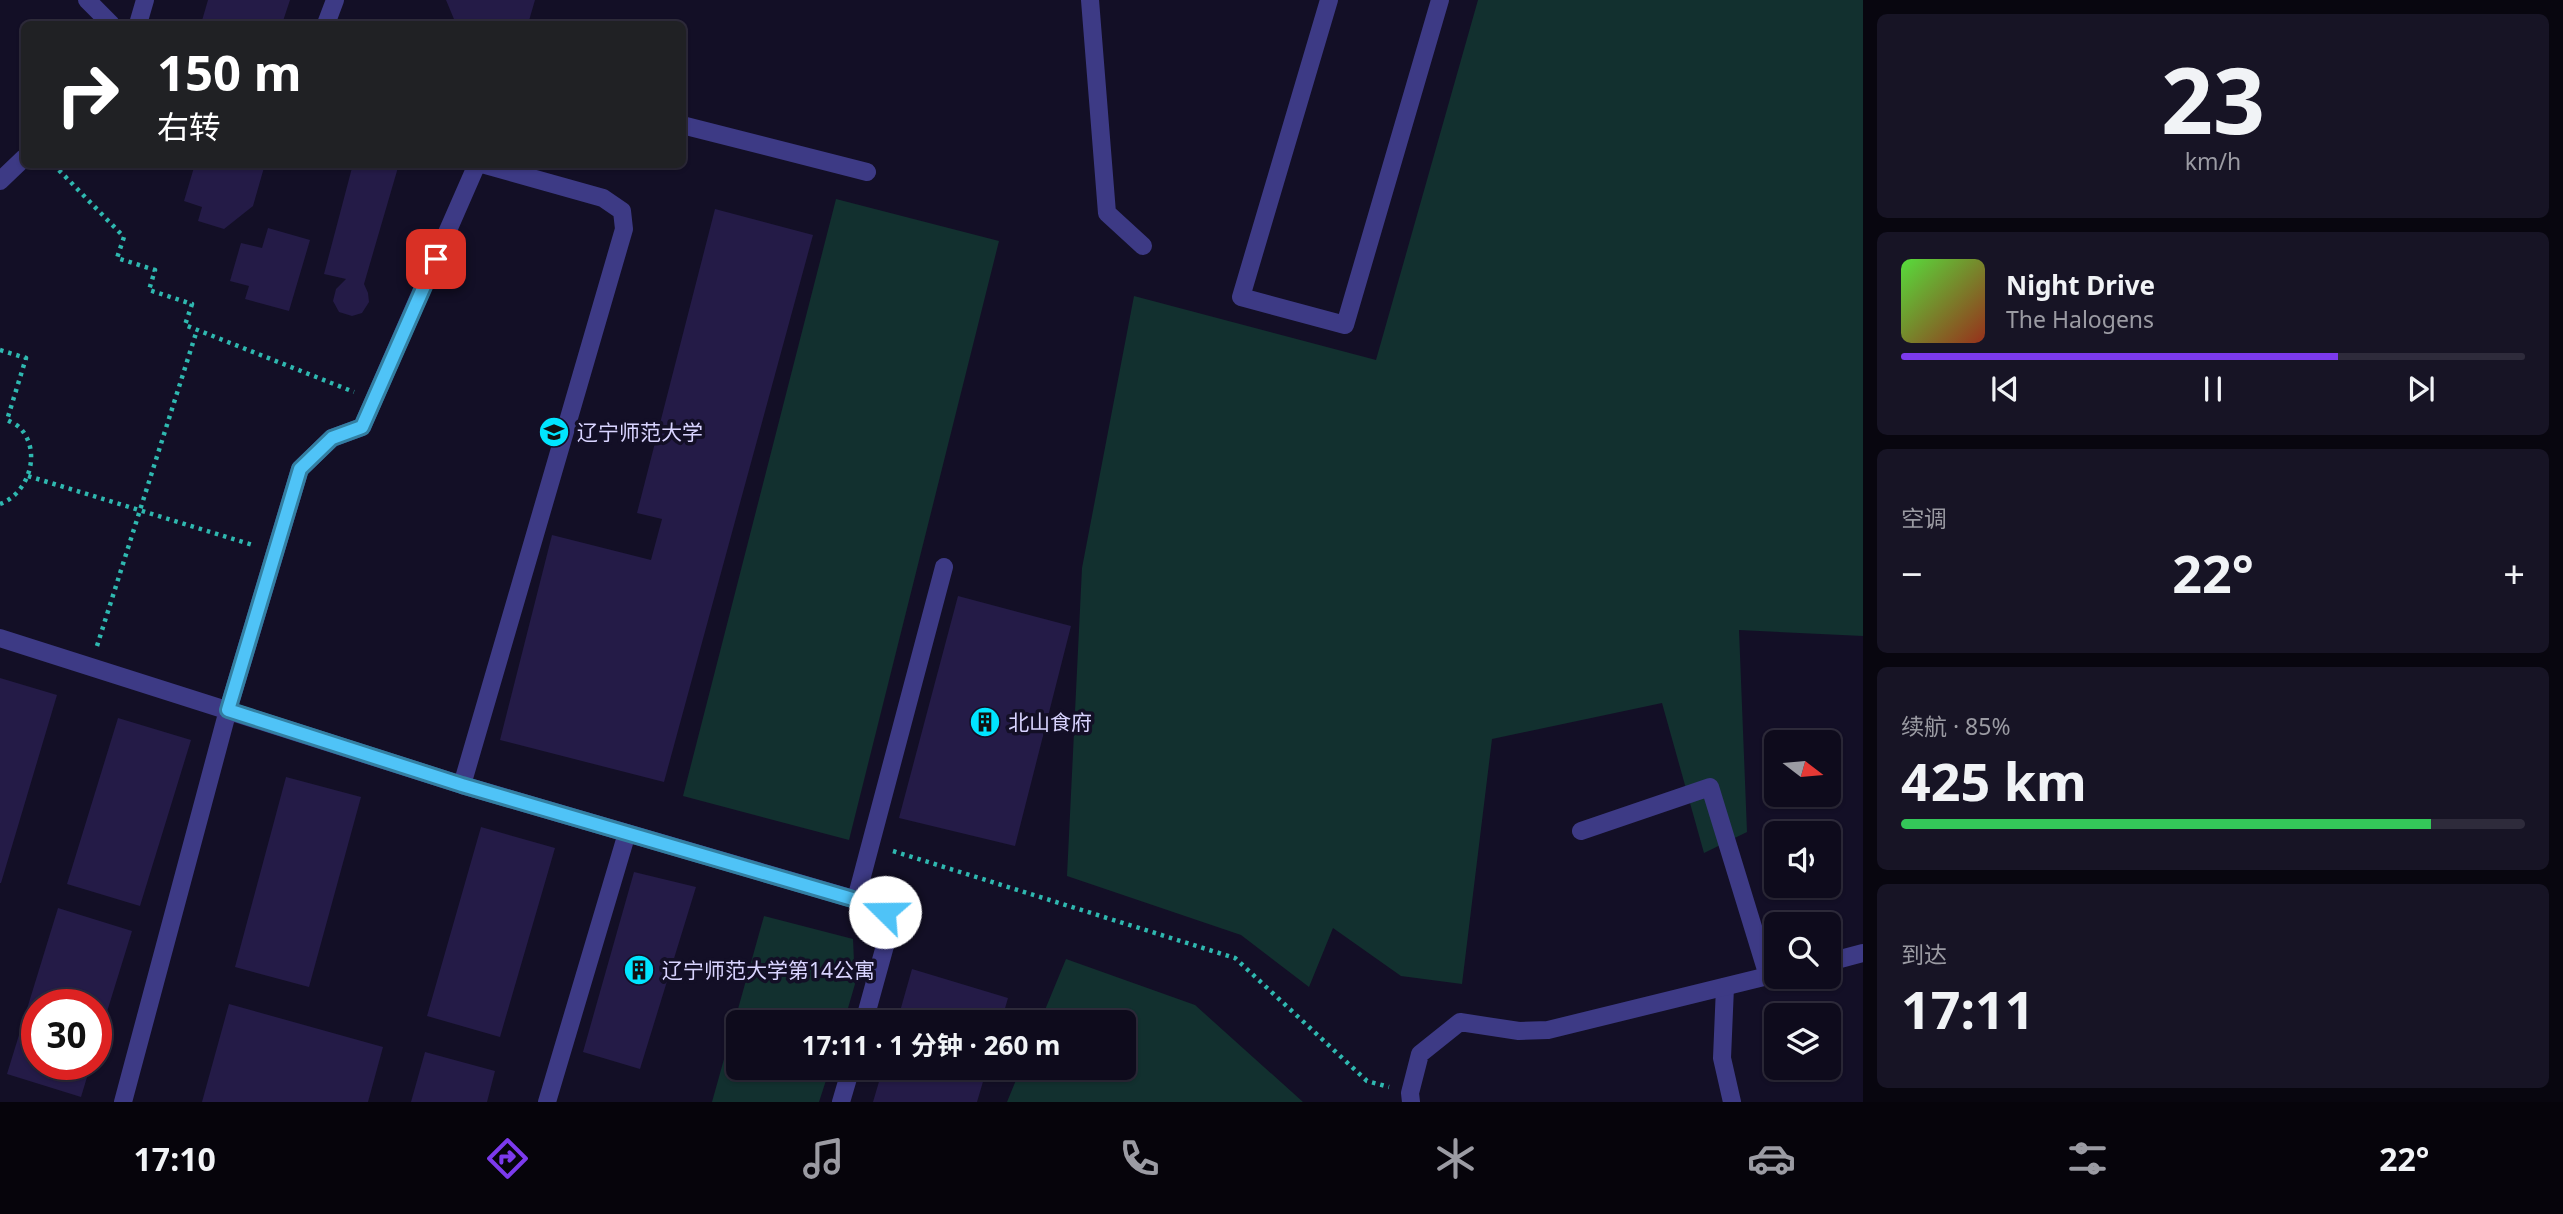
<!DOCTYPE html>
<html lang="zh">
<head>
<meta charset="utf-8">
<style>
	:root { --surface:#0e0b1c; --page:#171425; --text:#f1f3f6; --muted:#9b9ba3; --line:#2e2b3b; --accent:#7c3aed }
	body { margin:0; font-family:"Noto Sans","Noto Sans SC",sans-serif; background:var(--page); color:var(--text); height:100vh; display:flex; flex-direction:column; font-size:26px; white-space:nowrap }
	* { box-sizing:border-box; margin:0 }
	p { font-size:23px; color:var(--muted) }
	.icon { flex:none; width:38px; height:38px; fill:none; stroke:currentColor; stroke-width:2; stroke-linecap:round; stroke-linejoin:round }
	.map { position:relative; flex:1; overflow:hidden }
	.panel { display:flex; flex-direction:column; gap:14px; padding:14px; background:#08060f; width:700px }
	.panel>* { flex:none }
	.top-card { position:absolute; left:21px; top:21px; width:665px; height:147px; border-radius:10px; box-shadow:0 2px 5px #0004,0 0 0 2px var(--line); background:#202124; color:#fff; overflow:hidden }
	.needle { width:46px; rotate:106deg }
	.tools { position:absolute; left:1764px; top:730px; display:grid; gap:14px }
	.tools a { display:grid; place-items:center; width:77px; height:77px; border-radius:10px; background:var(--surface); box-shadow:0 2px 5px #0004,0 0 0 2px var(--line); font-size:35px }
	.speed { position:absolute; left:21px; top:989px; display:flex; gap:14px; font-size:35px; font-weight:700; text-align:center }
	.speed>* { display:grid; place-content:center; width:91px; height:91px; border-radius:50%; background:var(--surface); box-shadow:0 2px 5px #0004,0 0 0 2px var(--line); line-height:1 }
	.speed .limit { border:10px solid #d22; background:#fff; color:#111 }
	.pin { position:absolute; display:grid; place-items:center; width:60px; height:60px; color:#fff; margin:-30px; border-radius:14px; box-shadow:0 4px 10px #0006 }
	.me { position:absolute; width:77px; margin:-38px; rotate:292deg; stroke-linejoin:round; filter:drop-shadow(0 0 5px #0008) }
	.turn { display:flex; align-items:center; gap:24px; height:147px; padding:0 21px; font-size:32px }
	.turn .icon { width:91px; height:91px; stroke-width:2.5 }
	.turn b { display:block; font-size:49px; line-height:60px }
	.big { font-size:52px; font-weight:700; line-height:1.1 }
	.panel .widget { flex:1; display:flex; flex-direction:column; justify-content:center; gap:10px; min-width:0; padding:0 24px; border-radius:10px; background:var(--page) }
	.panel .dial { align-items:center; gap:0 }
	.dial b { font-size:91px; line-height:1 }
	.song { display:flex; align-items:center; gap:21px }
	.cover { width:84px; height:84px; border-radius:10px; background:linear-gradient(135deg,hsl(110 70% 55%),hsl(10 70% 35%)) }
	.played { height:7px; border-radius:4px; background:linear-gradient(90deg,var(--accent) 70%,var(--line) 70%) }
	.keys { display:flex; justify-content:space-around; direction:ltr }
	.heat { display:flex; justify-content:space-between; align-items:center; font-size:38px; direction:ltr }
	.charge { height:10px; border-radius:5px; background:linear-gradient(90deg,#34c759 85%,var(--line) 0) }
	.trip { position:absolute; left:726px; top:1010px; width:410px; height:70px; border-radius:10px; background:var(--surface); box-shadow:0 2px 5px #0004,0 0 0 2px var(--line); font-weight:700; line-height:70px; text-align:center }
	.tabs { display:flex; height:112px; justify-content:space-around; align-items:center; background:#06040b; color:var(--muted) }
	.tabs .icon { width:49px; height:49px }
	.tabs .active { color:var(--accent) }
	.tabs b { font-size:32px; color:var(--text) }
	main { display:flex; flex:1; min-height:0 }
	.map>svg:first-child { display:block }
</style>
</head>
<body>
<main>
<div class="map">
<svg width="1863" height="1102" viewBox="0 0 1863 1102">
	<rect width="100%" height="100%" fill="#130f26"/>
	<path fill="#12302f" d="M1478,0H1863V636L1739,630L1747,832L1704,853L1662,703L1492,739L1462,984L1401,976L1333,928L1309,987L1241,935L1067,876L1082,568L1134,296L1376,360Z
		M836,199L999,241L849,840L683,796Z
		M764,916L853,939L855,984L844,1022H738V1068H830L819,1102H712Z
		M1066,959L1195,1005L1303,1102H1007L1021,1068H1124V1022H1040Z"/>
	<path fill="#241b47" d="M208,0H290L282,24H201Z
		M446,0H535L528,24H456Z
		M195,164H265L253,206L224,229L198,221L202,207L184,201Z
		M353,164H399L364,284L368,293L369,302L362,313L352,316L339,312L333,301L336,289L346,279L324,274Z
		M715,209L813,235L664,782L500,740L552,535L651,560L662,519L637,513Z
		M268,228L310,240L289,311L245,299L249,286L230,281L241,243L262,248Z
		M958,596L1071,626L1015,846L899,818Z
		M0,678L57,695L1,883H0Z
		M118,718L191,740L140,906L67,884Z
		M286,777L361,797L309,987L235,967Z
		M481,827L555,848L500,1037L427,1016Z
		M634,872L696,887L640,1069L583,1052Z
		M58,908L132,931L97,1044L96,1004H37V1064H91L81,1097L7,1074Z
		M912,969L1008,998L1001,1022H897Z
		M229,1004L383,1047L368,1102H202Z
		M425,1052L495,1071L487,1102H411Z
		M883,1068H987L977,1102H873Z"/>
	<g fill="none" stroke-linecap="round" stroke-linejoin="round">
		<path stroke="#2fb8b0" stroke-width="4.5" stroke-dasharray="3.5 5" stroke-linecap="butt" d="M53,164L124,237L117,258L155,270L149,290L192,304L185,325L354,392
			M0,350L26,358L7,420C11,422 18,425 21,429C42,453 28,494 0,504
			M28,476L253,545
			M97,646L197,330
			M893,851L1235,958L1367,1081L1389,1087"/>
		<path stroke="#3d3a85" stroke-width="18" d="M1329,0L1241,297L1345,325L1440,0
			M1581,831L1710,787L1768,976
			M1725,987L1722,1058L1732,1102"/>
		<path stroke="#3d3a85" stroke-width="18" d="M87,0L111,24
			M1090,0L1107,213L1143,246
			M138,24L145,0
			M326,24L335,0
			M682,125L867,172
			M0,181L24,158
			M0,638L462,785L874,905L885,912L891,924L864,1022
			M462,785L624,229L622,211L603,198L482,164
			M856,899L944,567
			M1829,962L1863,953
			M123,1102L228,710L300,469L332,438L362,427L477,164
			M547,1102L627,833
			M841,1102L851,1068
			M1411,1102L1410,1093L1420,1054L1460,1022L1519,1031L1548,1030L1776,974"/>
	</g>
	<g fill="none" stroke-linecap="round" stroke-linejoin="round">
		<g stroke="#337fa1" stroke-width="18">
			<path id="route" d="M436,259L362,427L332,438L300,469L228,710L462,785L856,900L874,905L885,912"/>
		</g>
		<use href="#route" stroke="#4fc3f7" stroke-width="12"/>
	</g>
	<defs>
		<g id="university-disc" transform="scale(1.575)"><circle r="9.5" fill="#00e5ff" stroke="#130f26"/><path d="M0-5L7-2L0 1L-7-2ZM-4 1L0 2.5L4 1V4Q0 6-4 4Z" fill="#111"/></g>
		<g id="building-disc" transform="scale(1.575)"><circle r="9.5" fill="#00e5ff" stroke="#130f26"/><path d="M-4-6H4V6H1V3H-1V6H-4ZM-2.5-4.3h1.7v1.8h-1.7ZM.8-4.3h1.7v1.8H.8ZM-2.5-1h1.7V.8h-1.7ZM.8-1h1.7V.8H.8Z" fill="#111"/></g>
	</defs>
	<g fill-rule="evenodd">
		<use href="#university-disc" x="554" y="432"/>
		<use href="#building-disc" x="985" y="722"/>
		<use href="#building-disc" x="639" y="970"/>
	</g>
	<g text-anchor="middle" dominant-baseline="central" stroke-width="7" stroke-linejoin="round" paint-order="stroke">
		<g font-size="21" fill="#d9d4ff" stroke="#130f26" text-anchor="start">
			<text x="577" y="432">辽宁师范大学</text>
			<text x="1008" y="722">北山食府</text>
			<text x="662" y="970">辽宁师范大学第14公寓</text>
		</g>
	</g>
</svg>
<div class="tools">
<a><svg class="needle" viewBox="-14 -14 28 28"><path d="M0-13l5 13h-10z" fill="#e53935"/><path d="M0 13l5-13h-10z" fill="#9b9ba3"/></svg></a>
<a><svg class="icon" aria-label="sound" viewBox="0 0 24 24"><path d="M4 9h4l5-4v14l-5-4H4zM17 9q2 3 0 6"/></svg></a>
<a><svg class="icon" aria-label="search" viewBox="0 0 24 24"><circle cx="10" cy="10" r="6"/><path d="M15 15l6 6"/></svg></a>
<a><svg class="icon" aria-label="layers" viewBox="0 0 24 24"><path d="M12 4l9 5-9 5-9-5zM3 14l9 5 9-5"/></svg></a>
</div>
<div class="speed"><div class="limit">30</div></div>
<div class="pin" style="left:436px;top:259px;background:#d93025"><svg class="icon" aria-label="arrive" viewBox="0 0 24 24"><path d="M6 21V4h12l-3 4 3 4H6"/></svg></div>
<svg class="me" style="left:885px;top:912px" viewBox="-20 -20 40 40"><circle r="19" fill="#fff"/><path d="M0-13L10 11 0 6-10 11z" fill="#4fc3f7"/></svg>
<div class="trip">17:11 · 1 分钟 · 260 m</div>
<div class="top-card">
<div class="turn"><svg class="icon" aria-label="right" viewBox="0 0 24 24"><path d="M7 20v-9h11M14 6l5 5-5 5"/></svg><div><b>150 m</b>右转</div></div>
</div>
</div>
<section class="panel">
<div class="widget dial"><b>23</b><p>km/h</p></div>
<div class="widget">
<div class="song"><i class="cover"></i><div><b>Night Drive</b><p>The Halogens</p></div></div>
<div class="played"></div>
<div class="keys"><svg class="icon" aria-label="previous" viewBox="0 0 24 24"><path d="M18 5L8 12l10 7zM5 5v14"/></svg><svg class="icon" aria-label="pause" viewBox="0 0 24 24"><path d="M8 5v14M16 5v14"/></svg><svg class="icon" aria-label="next" viewBox="0 0 24 24"><path d="M6 5l10 7-10 7zM19 5v14"/></svg></div>
</div>
<div class="widget"><p>空调</p>
<div class="heat"><a>−</a><b class="big">22°</b><a>+</a></div>
</div>
<div class="widget"><p>续航 · 85%</p><b class="big">425 km</b><div class="charge"></div></div>
<div class="widget"><p>到达</p><b class="big">17:11</b></div>
</section>
</main>
<nav class="tabs">
<b>17:10</b>
<svg class="icon active" aria-label="directions" viewBox="0 0 24 24"><path d="M12 3l9 9-9 9-9-9zM9 14v-3h6M13 9l2 2-2 2"/></svg>
<svg class="icon" aria-label="music" viewBox="0 0 24 24"><path d="M9 18V5l10-2v13"/><circle cx="6" cy="18" r="3"/><circle cx="16" cy="16" r="3"/></svg>
<svg class="icon" aria-label="phone" viewBox="0 0 24 24"><path d="M5 4h4l2 5-3 2q2 4 5 5l2-3 5 2v4C11 20 4 13 5 4z"/></svg>
<svg class="icon" aria-label="climate" viewBox="0 0 24 24"><path d="M12 3v18M4 7l16 10M4 17L20 7"/></svg>
<svg class="icon" aria-label="car" viewBox="0 0 24 24"><path d="M5 17H2v-5l4-1 3-4h7l3 4 3 1v5h-3M9 17h6M6 11h13"/><circle cx="7" cy="17" r="2"/><circle cx="17" cy="17" r="2"/></svg>
<svg class="icon" aria-label="filters" viewBox="0 0 24 24"><path d="M4 7h16M4 17h16"/><circle cx="9" cy="7" r="2"/><circle cx="15" cy="17" r="2"/></svg>
<b>22°</b>
</nav>
</body>
</html>
